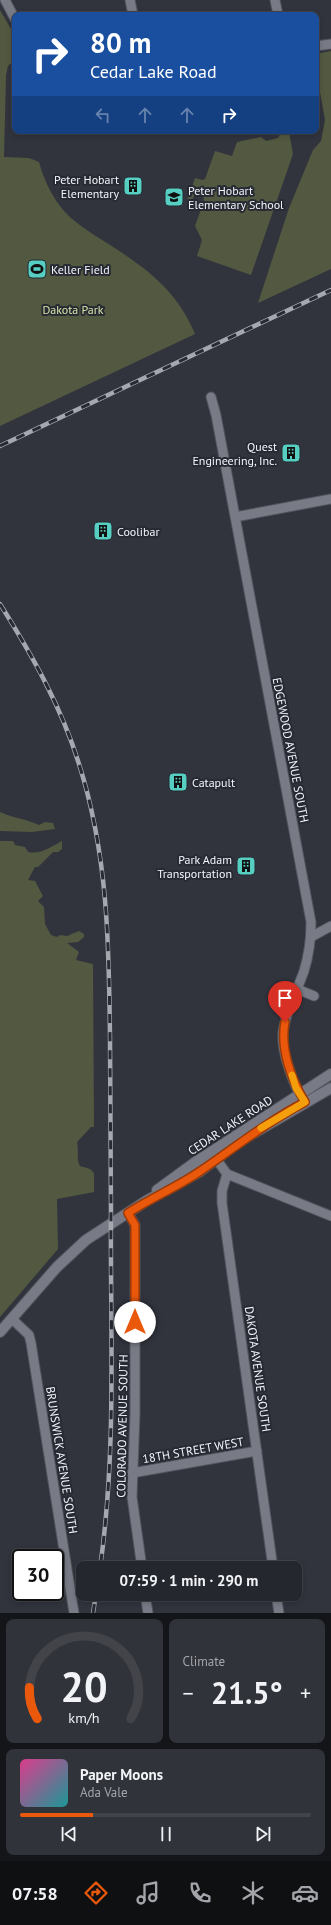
<!DOCTYPE html>
<html lang="en">
<head>
<meta charset="utf-8">
<style>
	:root { --surface:#25272e; --page:#31333a; --text:#f1f3f6; --muted:#a3a5aa; --line:#42444a; --accent:#ea580c }
	body { margin:0; font-family:"PT Sans",sans-serif; background:var(--page); color:var(--text); height:100vh; display:flex; flex-direction:column; font-size:15px; white-space:nowrap }
	* { box-sizing:border-box; margin:0 }
	p { font-size:13px; color:var(--muted) }
	.icon { flex:none; width:22px; height:22px; fill:none; stroke:currentColor; stroke-width:2; stroke-linecap:round; stroke-linejoin:round }
	.map { position:relative; height:1613px; overflow:hidden }
	.sheet { display:flex; flex-direction:column; gap:6px; padding:6px; background:#141519; flex:1 }
	.sheet>* { flex:none }
	.top-card { position:absolute; left:12px; top:12px; width:307px; height:122px; border-radius:8px; box-shadow:0 2px 6px #0003,0 0 0 1px var(--line); background:#1a4fa0; color:#fff; overflow:hidden }
	.speed { position:absolute; left:12px; top:1549px; display:flex; gap:8px; font-size:20px; font-weight:700; text-align:center }
	.speed>* { display:grid; place-content:center; width:52px; height:52px; border-radius:50%; background:var(--surface); box-shadow:0 2px 6px #0003,0 0 0 1px var(--line); line-height:1 }
	.speed .limit { border:2px solid #111; border-radius:6px; background:#fff; color:#111 }
	.pin { position:absolute; display:grid; place-items:center; width:34px; height:34px; color:#fff; margin:-41px -17px; border-radius:50% 50% 50% 0; rotate:-45deg; box-shadow:0 0 4px #0007 }
	.pin .icon { rotate:45deg }
	.me { position:absolute; width:44px; margin:-22px; rotate:0deg; stroke-linejoin:round; filter:drop-shadow(0 0 3px #0008) }
	.turn { display:flex; align-items:center; gap:14px; height:84px; padding:0 12px; font-size:18px }
	.turn .icon { width:52px; height:52px; stroke-width:2.5 }
	.turn b { display:block; font-size:28px; line-height:34px }
	.lanes { display:flex; align-items:center; height:38px; padding:0 12px; background:#0003; justify-content:center; gap:20px; direction:ltr }
	.lanes .off { opacity:.35 }
	.big { font-size:30px; font-weight:800; line-height:1.1 }
	.sheet .card { flex:1; display:flex; flex-direction:column; justify-content:center; gap:6px; min-width:0; padding:0 14px; border-radius:8px; background:var(--page) }
	.sheet .dial { align-items:center; gap:0 }
	.dial svg { height:104px; overflow:visible; fill:none; stroke:var(--line); stroke-width:7; stroke-linecap:round; text-anchor:middle }
	.dial text { fill:var(--text); stroke:none }
	.song { display:flex; align-items:center; gap:12px }
	.cover { width:48px; height:48px; border-radius:6px; background:linear-gradient(135deg,hsl(330 70% 55%),hsl(180 70% 35%)) }
	.played { height:4px; border-radius:2px; background:linear-gradient(90deg,var(--accent) 25%,var(--line) 25%) }
	.keys { display:flex; justify-content:space-around; direction:ltr }
	.heat { display:flex; justify-content:space-between; align-items:center; font-size:22px; direction:ltr }
	.sheet .tiles { flex:1; display:grid; gap:6px; grid-template-columns:1fr 1fr }
	.card:last-child { grid-column:span 2 }
	.trip { position:absolute; left:76px; top:1561px; width:226px; height:40px; border-radius:8px; background:var(--surface); box-shadow:0 2px 6px #0003,0 0 0 1px var(--line); font-weight:800; line-height:40px; text-align:center }
	.menu { display:flex; height:64px; justify-content:space-around; align-items:center; background:#0f1012; color:var(--muted) }
	.menu .icon { width:28px; height:28px }
	.menu .current { color:var(--accent) }
	.menu b { font-size:18px; color:var(--text) }
	.map>svg:first-child { display:block }
</style>
</head>
<body>
<div class="map">
<svg width="331" height="1613" viewBox="0 0 331 1613">
	<rect width="100%" height="100%" fill="#31343d"/>
	<path fill="#535940" d="M0,10L15,36V59L8,66L6,75L4,157L29,158L39,162C43,177 50,193 60,206C72,222 91,233 107,243C146,268 177,290 195,334L0,426Z
		M331,51V269L258,303L289,208L313,150L321,141L325,120L316,70V54Z
		M289,132L293,154L251,275L197,256L202,240L195,226L204,201L203,194L194,196L191,202L187,201L195,178L202,180L205,179L215,151L232,156L237,142L261,137L266,141L278,138L281,133Z
		M0,812C13,818 26,819 39,825L45,822L53,823L55,829L32,832L0,831Z
		M0,841H13L15,845L25,847L28,852C41,855 52,846 62,841V849L58,852H53L38,867H35L28,880L35,881L43,896L38,901L44,907L45,924L51,935L57,937L60,935L67,936L79,931L84,934V937L78,942L67,943L79,952L76,960L93,964L94,1127H91L77,1142C79,1150 76,1159 80,1166L90,1169L94,1173V1192L57,1199L58,1249L0,1317Z"/>
	<g fill="none" stroke-linecap="round" stroke-linejoin="round">
		<g stroke="#52545c" stroke-width="11">
			<path id="minor" d="M5,0L15,19
				M130,0L133,15
				M275,0L278,15
				M316,46L331,44
				M211,397L216,415L311,922C311,938 309,955 304,971C297,991 286,1010 283,1032C281,1052 293,1083 303,1100
				M235,517L331,499
				M311,937L331,926
				M297,989L314,996
				M212,1153L227,1174L331,1216
				M227,1174L222,1191V1203L273,1568
				M128,1213L135,1225V1414L132,1497L142,1568
				M12,1319L29,1335L31,1343L74,1613
				M132,1473L257,1451
				M145,1594L148,1613
				M276,1594L279,1613"/>
		</g>
		<g stroke="#52545c" stroke-width="12">
			<path id="tertiary" d="M157,1190L194,1163L331,1074
				M0,1332L57,1267L86,1240L146,1201L199,1172L240,1141L331,1088"/>
		</g>
		<use href="#minor" stroke="#787b86" stroke-width="9"/>
		<use href="#tertiary" stroke="#787b86" stroke-width="10"/>
		<g stroke="#a5a8af" stroke-width="4.5">
			<path id="rail" d="M0,446L331,290
				M0,604C32,655 61,706 79,764C108,855 109,944 110,1038C110,1096 111,1154 111,1212C110,1331 117,1449 100,1568
				M93,1613L96,1594"/>
		</g>
		<use href="#rail" stroke="#272a33" stroke-width="3" stroke-dasharray="9" stroke-linecap="butt"/>
	</g>
	<g fill="none" stroke-linecap="round" stroke-linejoin="round">
		<g stroke="#983908" stroke-width="10">
			<path id="route" d="M135,1322V1225L128,1213C151,1198 177,1187 199,1172C234,1148 267,1122 305,1102C291,1079 280,1049 285,1022"/>
		</g>
		<use href="#route" stroke="#ea580c" stroke-width="7"/>
		<path stroke="#f59e0b" stroke-width="7" d="M261,1128L305,1102L296,1088L292,1075"/>
	</g>
	<defs>
		<g id="building-square" transform="scale(1)"><rect x="-9" y="-9" width="18" height="18" rx="4" fill="#57cec2" stroke="#272a33"/><path d="M-4-6H4V6H1V3H-1V6H-4ZM-2.5-4.3h1.7v1.8h-1.7ZM.8-4.3h1.7v1.8H.8ZM-2.5-1h1.7V.8h-1.7ZM.8-1h1.7V.8H.8Z" fill="#111"/></g>
		<g id="school-square" transform="scale(1)"><rect x="-9" y="-9" width="18" height="18" rx="4" fill="#57cec2" stroke="#272a33"/><path d="M0-5L7-2L0 1L-7-2ZM-4 1L0 2.5L4 1V4Q0 6-4 4Z" fill="#111"/></g>
		<g id="stadium-square" transform="scale(1)"><rect x="-9" y="-9" width="18" height="18" rx="4" fill="#57cec2" stroke="#272a33"/><path d="M0-5a6.5 5 0 1 0 0 10a6.5 5 0 1 0 0-10ZM-3.5-1.8h7v3.6h-7Z" fill="#111"/></g>
	</defs>
	<g fill-rule="evenodd">
		<use href="#building-square" x="133" y="186"/>
		<use href="#school-square" x="174" y="197"/>
		<use href="#stadium-square" x="37" y="269"/>
		<use href="#building-square" x="291" y="453"/>
		<use href="#building-square" x="103" y="531"/>
		<use href="#building-square" x="178" y="782"/>
		<use href="#building-square" x="246" y="866"/>
	</g>
	<g text-anchor="middle" dominant-baseline="central" stroke-width="4" stroke-linejoin="round" paint-order="stroke">
		<g font-size="12" fill="#f3f5fb" stroke="#272a33" text-anchor="start">
			<text x="119" y="179" text-anchor="end">Peter Hobart<tspan x="119" dy="14">Elementary</tspan></text>
			<text x="188" y="190">Peter Hobart<tspan x="188" dy="14">Elementary School</tspan></text>
			<text x="51" y="269">Keller Field</text>
			<text x="277" y="446" text-anchor="end">Quest<tspan x="277" dy="14">Engineering, Inc.</tspan></text>
			<text x="117" y="531">Coolibar</text>
			<text x="192" y="782">Catapult</text>
			<text x="232" y="859" text-anchor="end">Park Adam<tspan x="232" dy="14">Transportation</tspan></text>
		</g>
		<g font-size="12" fill="#d5e3a8" stroke="#272a33">
			<text x="73" y="309">Dakota Park</text>
		</g>
		<g font-size="12" fill="#f3f5fb" stroke="#272a33">
			<text transform="translate(291 750) rotate(79)">EDGEWOOD AVENUE SOUTH</text>
			<text transform="translate(230 1125) rotate(-33)">CEDAR LAKE ROAD</text>
			<text transform="translate(258 1369) rotate(82)">DAKOTA AVENUE SOUTH</text>
			<text transform="translate(122 1426) rotate(-89)">COLORADO AVENUE SOUTH</text>
			<text transform="translate(193 1450) rotate(-10)">18TH STREET WEST</text>
			<text transform="translate(62 1460) rotate(81)">BRUNSWICK AVENUE SOUTH</text>
		</g>
	</g>
</svg>
<div class="speed"><div class="limit">30</div></div>
<div class="pin" style="left:285px;top:1022px;background:#d93025"><svg class="icon" aria-label="arrive" viewBox="0 0 24 24"><path d="M6 21V4h12l-3 4 3 4H6"/></svg></div>
<svg class="me" style="left:135px;top:1322px" viewBox="-20 -20 40 40"><circle r="19" fill="#fff"/><path d="M0-13L10 11 0 6-10 11z" fill="#ea580c"/></svg>
<div class="trip">07:59 · 1 min · 290 m</div>
<div class="top-card">
<div class="turn"><svg class="icon" aria-label="right" viewBox="0 0 24 24"><path d="M7 20v-9h11M14 6l5 5-5 5"/></svg><div><b>80 m</b>Cedar Lake Road</div></div>
<div class="lanes"><svg class="icon off" aria-label="left" viewBox="0 0 24 24"><path d="M17 20v-9H6M10 6l-5 5 5 5"/></svg><svg class="icon off" aria-label="ahead" viewBox="0 0 24 24"><path d="M12 20V5M6 11l6-6 6 6"/></svg><svg class="icon off" aria-label="ahead" viewBox="0 0 24 24"><path d="M12 20V5M6 11l6-6 6 6"/></svg><svg class="icon" aria-label="right" viewBox="0 0 24 24"><path d="M7 20v-9h11M14 6l5 5-5 5"/></svg></div>
</div>
</div>
<section class="sheet">
<div class="tiles">
<div class="card dial"><svg viewBox="0 0 100 80">
<path d="M14 69A42 42 0 1 1 86 69"/>
<path d="M14 69A42 42 0 0 1 8 45" stroke="#ea580c"/>
<text x="50" y="56" font-size="32" font-weight="700">20</text>
<text x="50" y="72" font-size="11">km/h</text>
</svg></div>
<div class="card"><p>Climate</p>
<div class="heat"><a>−</a><b class="big">21.5°</b><a>+</a></div>
</div>
<div class="card">
<div class="song"><i class="cover"></i><div><b>Paper Moons</b><p>Ada Vale</p></div></div>
<div class="played"></div>
<div class="keys"><svg class="icon" aria-label="previous" viewBox="0 0 24 24"><path d="M18 5L8 12l10 7zM5 5v14"/></svg><svg class="icon" aria-label="pause" viewBox="0 0 24 24"><path d="M8 5v14M16 5v14"/></svg><svg class="icon" aria-label="next" viewBox="0 0 24 24"><path d="M6 5l10 7-10 7zM19 5v14"/></svg></div>
</div>
</div>
</section>
<nav class="menu">
<b>07:58</b>
<svg class="icon current" aria-label="directions" viewBox="0 0 24 24"><path d="M12 3l9 9-9 9-9-9zM9 14v-3h6M13 9l2 2-2 2"/></svg>
<svg class="icon" aria-label="music" viewBox="0 0 24 24"><path d="M9 18V5l10-2v13"/><circle cx="6" cy="18" r="3"/><circle cx="16" cy="16" r="3"/></svg>
<svg class="icon" aria-label="phone" viewBox="0 0 24 24"><path d="M5 4h4l2 5-3 2q2 4 5 5l2-3 5 2v4C11 20 4 13 5 4z"/></svg>
<svg class="icon" aria-label="climate" viewBox="0 0 24 24"><path d="M12 3v18M4 7l16 10M4 17L20 7"/></svg>
<svg class="icon" aria-label="car" viewBox="0 0 24 24"><path d="M5 17H2v-5l4-1 3-4h7l3 4 3 1v5h-3M9 17h6M6 11h13"/><circle cx="7" cy="17" r="2"/><circle cx="17" cy="17" r="2"/></svg>
</nav>
</body>
</html>
